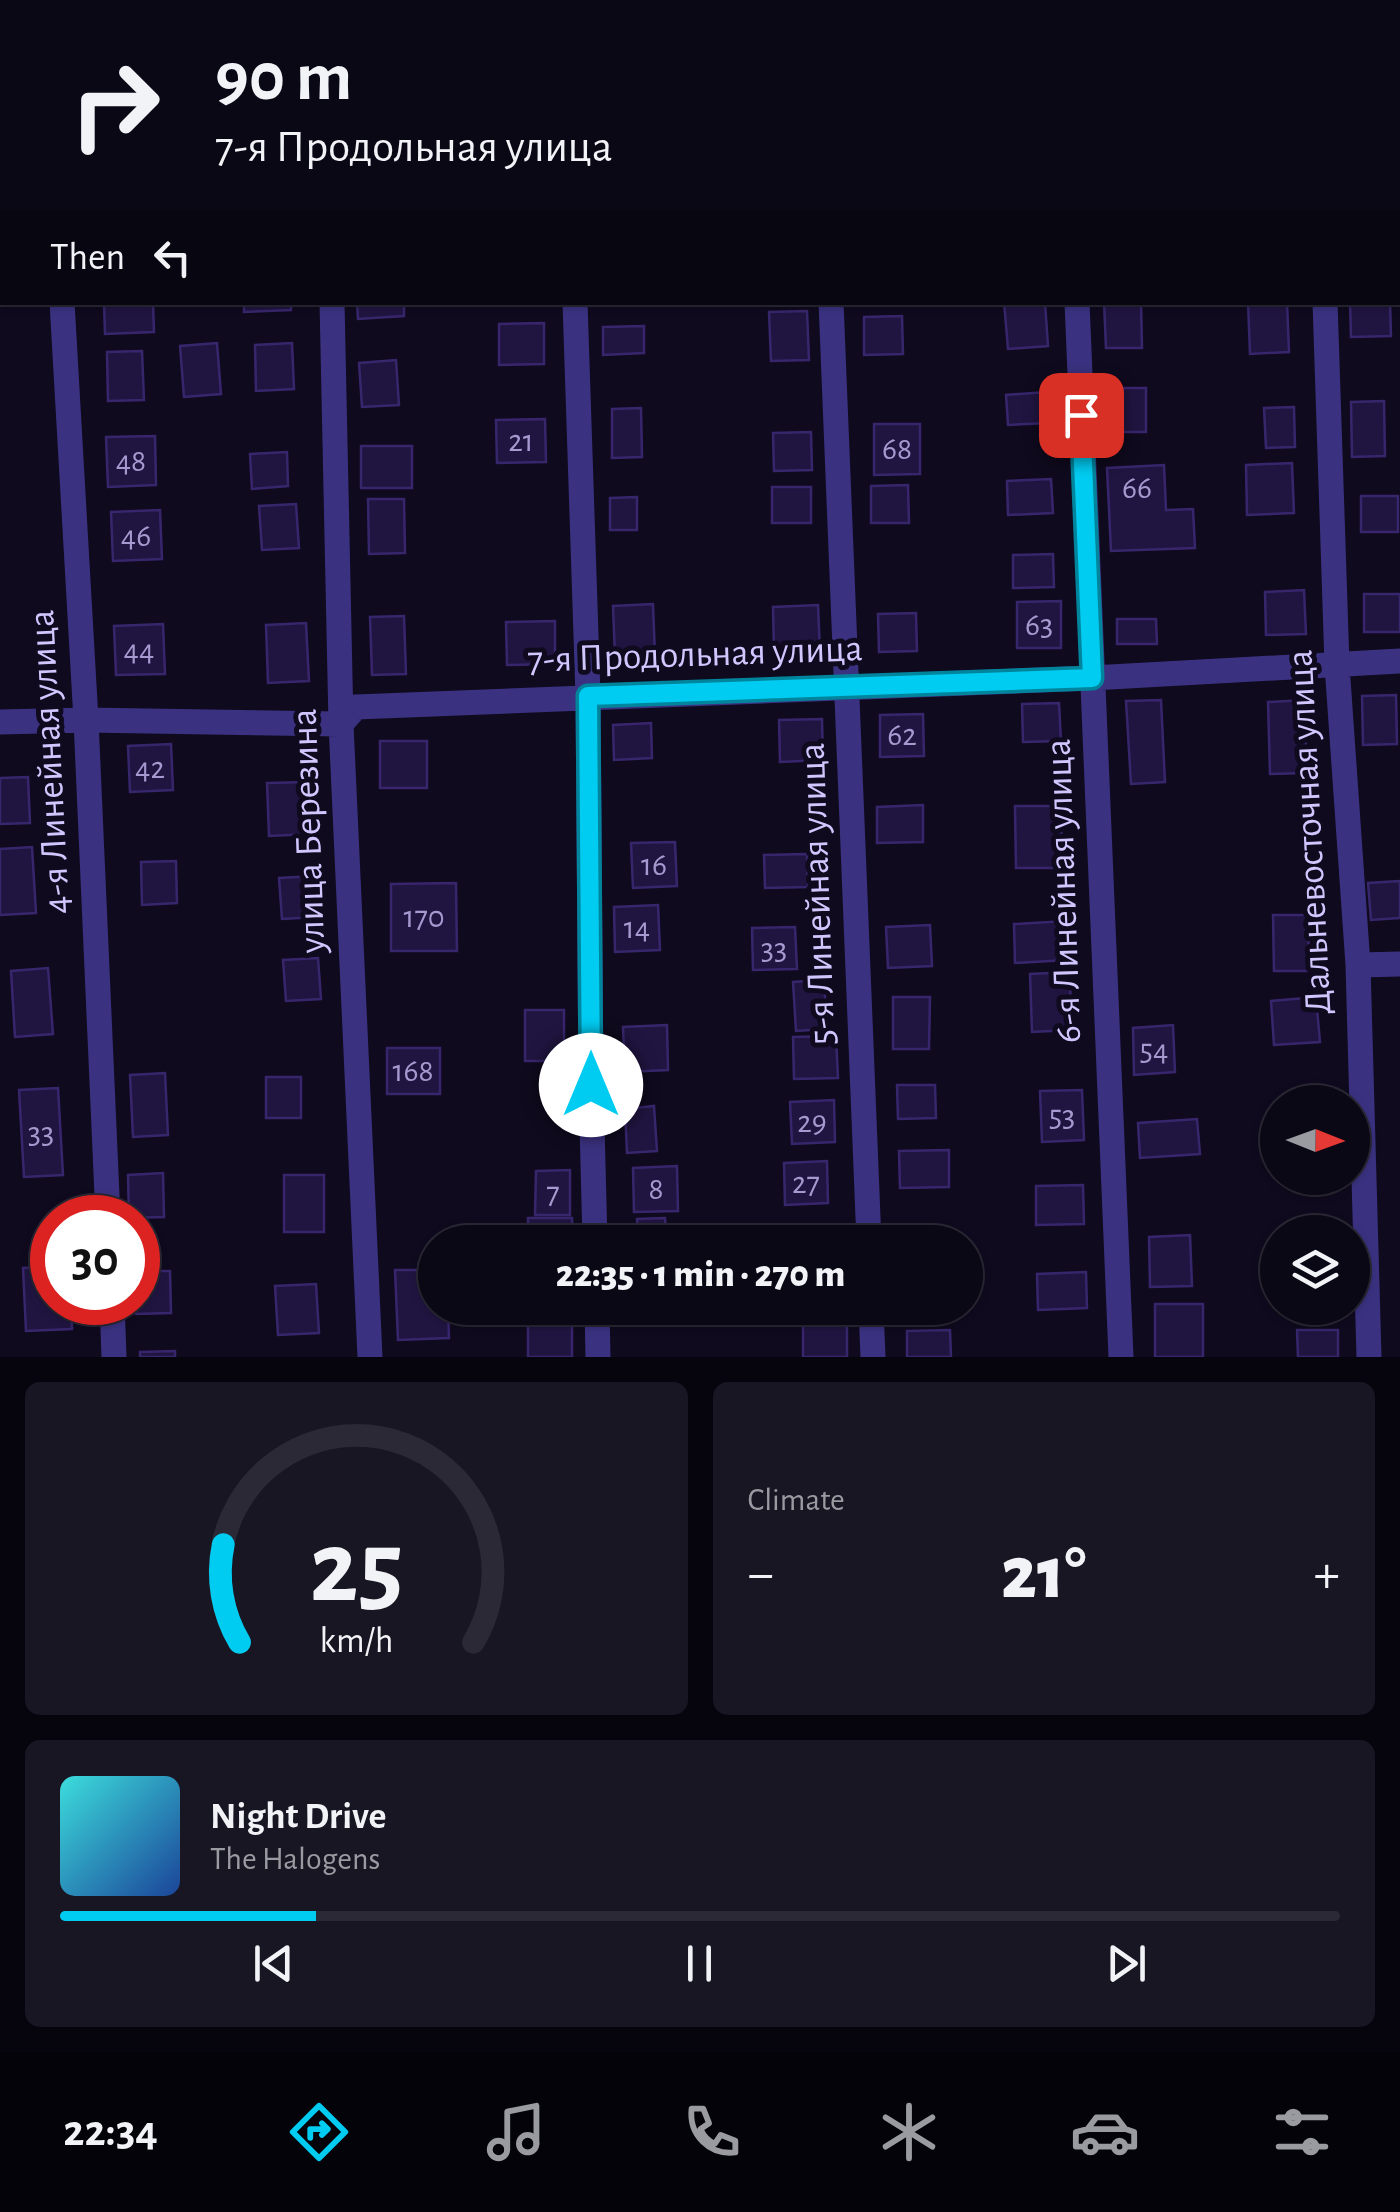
<!DOCTYPE html>
<html lang="en">
<head>
<meta charset="utf-8">
<style>
	:root { --surface:#0b0816; --page:#191623; --text:#f1f3f6; --muted:#9a9aa1; --line:#2b2935; --accent:#00ccf2 }
	body { margin:0; font-family:"Alegreya Sans",sans-serif; background:var(--page); color:var(--text); height:100vh; display:flex; flex-direction:column; font-size:38px; white-space:nowrap }
	* { box-sizing:border-box; margin:0 }
	p { font-size:32px; color:var(--muted) }
	.icon { flex:none; width:55px; height:55px; fill:none; stroke:currentColor; stroke-width:2; stroke-linecap:round; stroke-linejoin:round }
	.map { position:relative; height:1357px; overflow:hidden }
	.panel { display:flex; flex-direction:column; gap:25px; padding:25px; background:#06040c; flex:1 }
	.panel>* { flex:none }
	.banner { position:absolute; left:0px; top:0px; width:1400px; height:305px; box-shadow:0 2px 8px #0004,0 0 0 2px var(--line); background:#0b0816; color:var(--text); overflow:hidden }
	.needle { width:65px; rotate:91deg }
	.tools { position:absolute; left:1260px; top:1085px; display:grid; gap:20px }
	.tools a { display:grid; place-items:center; width:110px; height:110px; border-radius:50%; background:var(--surface); box-shadow:0 2px 8px #0004,0 0 0 2px var(--line); font-size:50px }
	.speed { position:absolute; left:30px; top:1195px; display:flex; gap:20px; font-size:50px; font-weight:700; text-align:center }
	.speed>* { display:grid; place-content:center; width:130px; height:130px; border-radius:50%; background:var(--surface); box-shadow:0 2px 8px #0004,0 0 0 2px var(--line); line-height:1 }
	.speed .limit { border:15px solid #d22; background:#fff; color:#111 }
	.pin { position:absolute; display:grid; place-items:center; width:85px; height:85px; color:#fff; margin:-42px; border-radius:20px; box-shadow:0 5px 15px #0006 }
	.me { position:absolute; width:110px; margin:-55px; rotate:0deg; stroke-linejoin:round; filter:drop-shadow(0 0 8px #0008) }
	.turn { display:flex; align-items:center; gap:35px; height:210px; padding:0 50px; font-size:45px }
	.turn .icon { width:130px; height:130px; stroke-width:2.5 }
	.turn b { display:block; font-size:70px; line-height:85px }
	.then { display:flex; align-items:center; height:95px; padding:0 50px; background:#0003; gap:20px; font-size:38px }
	.big { font-size:75px; font-weight:800; line-height:1.1 }
	.panel .widget { flex:1; display:flex; flex-direction:column; justify-content:center; gap:15px; min-width:0; padding:0 35px; border-radius:15px; background:var(--page) }
	.panel .dial { align-items:center; gap:0 }
	.dial svg { height:260px; overflow:visible; fill:none; stroke:var(--line); stroke-width:7; stroke-linecap:round; text-anchor:middle }
	.dial text { fill:var(--text); stroke:none }
	.song { display:flex; align-items:center; gap:30px }
	.cover { width:120px; height:120px; border-radius:15px; background:linear-gradient(135deg,hsl(180 70% 55%),hsl(220 70% 35%)) }
	.played { height:10px; border-radius:5px; background:linear-gradient(90deg,var(--accent) 20%,var(--line) 20%) }
	.keys { display:flex; justify-content:space-around; direction:ltr }
	.heat { display:flex; justify-content:space-between; align-items:center; font-size:55px; direction:ltr }
	.panel .tiles { flex:1; display:grid; gap:25px; grid-template-columns:1fr 1fr }
	.widget:last-child { grid-column:span 2 }
	.trip { position:absolute; left:418px; top:1225px; width:565px; height:100px; border-radius:50px; background:var(--surface); box-shadow:0 2px 8px #0004,0 0 0 2px var(--line); font-weight:800; line-height:100px; text-align:center }
	.tab-bar { display:flex; height:160px; justify-content:space-around; align-items:center; background:#040309; color:var(--muted) }
	.tab-bar .icon { width:70px; height:70px }
	.tab-bar .selected { color:var(--accent) }
	.tab-bar b { font-size:45px; color:var(--text) }
	.map>svg:first-child { display:block }
</style>
</head>
<body>
<div class="map">
<svg width="1400" height="1357" viewBox="0 0 1400 1357">
	<rect width="100%" height="100%" fill="#0f0a1e"/>
	<path fill="#201540" stroke="#38266d" stroke-width="2.5" d="M104,302H153L154,332L105,334Z
		M244,302H291V310L244,312Z
		M357,302H404V316L358,319Z
		M1004,302H1045L1048,346L1008,349Z
		M1104,302H1141L1142,348H1106Z
		M1248,302H1287L1289,352L1250,354Z
		M1350,302H1390L1391,336L1351,337Z
		M807,311L809,360L771,361L769,312Z
		M902,316L903,354L864,355V317Z
		M544,323V364L499,365V324Z
		M644,326V353L603,355V327Z
		M217,343L221,394L184,397L180,346Z
		M292,343L294,389L256,391L255,345Z
		M142,351L144,400L108,401L107,352Z
		M396,360L399,405L362,407L359,363Z
		M1110,388H1146V432H1110Z
		M1046,392L1047,423L1008,425L1006,395Z
		M1384,401L1385,456L1352,457L1351,402Z
		M1294,407L1295,447L1266,448L1264,408Z
		M641,408L642,457L612,458V409Z
		M545,419L546,462L497,463L496,420Z
		M874,424H920V474L874,475Z
		M811,432L812,470L774,471L773,433Z
		M155,436L156,485L108,487L106,437Z
		M361,446H412V488H361Z
		M287,452L288,486L252,489L250,454Z
		M1292,463L1294,513L1247,515L1246,465Z
		M1164,465L1166,510L1193,509L1195,548L1111,551L1107,468Z
		M1051,479L1053,513L1008,515L1007,481Z
		M908,485L909,523H871V486Z
		M772,487H811V523H772Z
		M1361,496H1398V532H1361Z
		M637,497V530H610V498Z
		M368,499H404L405,553L369,554Z
		M296,504L299,548L262,550L259,506Z
		M160,510L162,559L113,561L111,512Z
		M1053,554L1054,587L1013,588V555Z
		M1304,590L1306,634L1266,635L1265,592Z
		M1364,594H1400V632H1364Z
		M1061,601V648H1017V602Z
		M653,604L655,656L615,658L613,606Z
		M818,605L820,652L774,653L773,607Z
		M916,613L917,651L879,652L878,614Z
		M404,616L406,674L372,675L370,617Z
		M1117,619H1156L1157,644H1117Z
		M555,621V664L507,665L506,622Z
		M306,623L309,681L268,683L266,625Z
		M163,624L165,674L116,675L114,626Z
		M1396,695L1397,744L1363,745L1362,696Z
		M1161,700L1165,782L1131,784L1126,701Z
		M1304,700L1307,773L1270,774L1268,702Z
		M1059,703L1061,741L1023,742L1022,704Z
		M923,714L924,756L880,757V715Z
		M822,719L823,760L780,762L779,720Z
		M651,723L652,758L614,760L613,725Z
		M380,741H427V788H380Z
		M171,744L173,790L130,792L128,746Z
		M28,777L30,823L0,824V778Z
		M309,782L311,834L269,836L267,783Z
		M923,805V842L877,843V807Z
		M1015,806H1061L1062,868H1016Z
		M675,842L677,886L633,888L631,843Z
		M32,847L36,913L0,915V849Z
		M807,854L808,887L765,888L764,855Z
		M176,861L177,903L142,905L141,862Z
		M314,876L317,917L282,919L279,878Z
		M1400,881V918L1371,920L1368,883Z
		M456,883L457,951H391V884Z
		M658,905L660,950L615,952L614,907Z
		M1273,915H1308L1309,971H1274Z
		M1065,921L1067,960L1015,963L1014,924Z
		M930,925L932,966L888,968L886,927Z
		M795,927L797,969L753,970L752,928Z
		M318,958L321,999L286,1001L283,960Z
		M48,968L53,1034L15,1037L11,971Z
		M1070,972L1071,1030L1032,1032L1030,974Z
		M824,980L827,1029L796,1031L793,982Z
		M893,997H930L929,1049H893Z
		M1316,997L1320,1042L1274,1045L1271,1001Z
		M525,1010H564V1061H525Z
		M667,1025L668,1070L625,1072L623,1027Z
		M1173,1025L1175,1072L1134,1075L1133,1028Z
		M836,1036L838,1078L794,1079L793,1037Z
		M387,1048H440V1094H387Z
		M165,1073L168,1135L133,1137L130,1075Z
		M266,1077H301V1118H266Z
		M897,1085H935L936,1118L898,1119Z
		M58,1088L63,1175L24,1177L19,1090Z
		M1082,1090L1084,1140L1042,1142L1040,1091Z
		M834,1100L835,1142L792,1144L790,1102Z
		M654,1106L657,1151L627,1153L625,1109Z
		M1197,1119L1200,1154L1140,1158L1138,1123Z
		M949,1150V1187L900,1188L899,1151Z
		M827,1161L828,1203L785,1205L784,1163Z
		M677,1166L678,1211L634,1212L633,1168Z
		M570,1170V1215H535L536,1171Z
		M163,1173L164,1217L129,1218L128,1175Z
		M284,1175H324V1232H284Z
		M1083,1185L1084,1224L1036,1225V1186Z
		M528,1218H572L573,1242H528Z
		M665,1218L667,1242H638L637,1219Z
		M1190,1235L1192,1286L1150,1287L1149,1237Z
		M52,1267V1302H71L72,1329L26,1331L23,1268Z
		M395,1270H435V1308H448L449,1338L398,1340Z
		M138,1271H170L171,1313L136,1314Z
		M1086,1272L1087,1308L1038,1310L1037,1274Z
		M316,1284L319,1333L278,1335L275,1286Z
		M1155,1304H1203V1357H1155Z
		M572,1321V1357H528V1322Z
		M847,1324V1357H803V1326Z
		M950,1330L951,1357H907V1331Z
		M1297,1330H1338V1357H1298Z
		M175,1351V1357H140V1352Z"/>
	<g fill="none" stroke-linecap="round" stroke-linejoin="round">
		<path stroke="#25b5b5" stroke-width="5" stroke-dasharray="5 8" stroke-linecap="butt" d="M0,173H2"/>
		<path stroke="#3a3280" stroke-width="25" d="M46,0V2
			M325,0V2
			M564,0V2
			M818,0V2
			M1057,0V2
			M1314,0V2
			M62,302L86,720L108,1218
			M332,302L341,724L370,1357
			M575,302L588,696L591,1085L595,1242
			M831,302L869,1242
			M1077,302L1121,1357
			M1325,302L1337,665L1358,965L1369,1357
			M0,722L86,720L341,724L356,707L1092,678L1400,661
			M1358,965L1400,964
			M112,1302L114,1357
			M597,1308L598,1357
			M871,1308L873,1357"/>
	</g>
	<g fill="none" stroke-linecap="round" stroke-linejoin="round">
		<g stroke="#00859d" stroke-width="25">
			<path id="route" d="M591,1085L588,696L1092,678L1081,415"/>
		</g>
		<use href="#route" stroke="#00ccf2" stroke-width="18"/>
	</g>
	<g text-anchor="middle" dominant-baseline="central" stroke-width="10" stroke-linejoin="round" paint-order="stroke">
		<g font-size="32" fill="#a59acf">
			<text x="521" y="441">21</text>
			<text x="897" y="449">68</text>
			<text x="131" y="461">48</text>
			<text x="1137" y="488">66</text>
			<text x="136" y="536">46</text>
			<text x="1039" y="625">63</text>
			<text x="139" y="650">44</text>
			<text x="902" y="735">62</text>
			<text x="150" y="768">42</text>
			<text x="654" y="865">16</text>
			<text x="424" y="917">170</text>
			<text x="637" y="928">14</text>
			<text x="774" y="949">33</text>
			<text x="1154" y="1050">54</text>
			<text x="413" y="1071">168</text>
			<text x="1062" y="1116">53</text>
			<text x="812" y="1122">29</text>
			<text x="41" y="1133">33</text>
			<text x="806" y="1183">27</text>
			<text x="656" y="1189">8</text>
			<text x="553" y="1193">7</text>
		</g>
		<g font-size="38" fill="#d1c7ff" stroke="#0f0a1e">
			<text transform="translate(695 655) rotate(-2)">7-я Продольная улица</text>
			<text transform="translate(50 762) rotate(-93)">4-я Линейная улица</text>
			<text transform="translate(309 831) rotate(-92)">улица Березина</text>
			<text transform="translate(1310 832) rotate(-93)">Дальневосточная улица</text>
			<text transform="translate(1064 891) rotate(-92)">6-я Линейная улица</text>
			<text transform="translate(818 894) rotate(-92)">5-я Линейная улица</text>
		</g>
	</g>
</svg>
<div class="tools">
<a><svg class="needle" viewBox="-14 -14 28 28"><path d="M0-13l5 13h-10z" fill="#e53935"/><path d="M0 13l5-13h-10z" fill="#9a9aa1"/></svg></a>
<a><svg class="icon" aria-label="layers" viewBox="0 0 24 24"><path d="M12 4l9 5-9 5-9-5zM3 14l9 5 9-5"/></svg></a>
</div>
<div class="speed"><div class="limit">30</div></div>
<div class="pin" style="left:1081px;top:415px;background:#d93025"><svg class="icon" aria-label="arrive" viewBox="0 0 24 24"><path d="M6 21V4h12l-3 4 3 4H6"/></svg></div>
<svg class="me" style="left:591px;top:1085px" viewBox="-20 -20 40 40"><circle r="19" fill="#fff"/><path d="M0-13L10 11 0 6-10 11z" fill="#00ccf2"/></svg>
<div class="trip">22:35 · 1 min · 270 m</div>
<div class="banner">
<div class="turn"><svg class="icon" aria-label="right" viewBox="0 0 24 24"><path d="M7 20v-9h11M14 6l5 5-5 5"/></svg><div><b>90 m</b>7-я Продольная улица</div></div>
<div class="then">Then<svg class="icon" aria-label="left" viewBox="0 0 24 24"><path d="M17 20v-9H6M10 6l-5 5 5 5"/></svg></div>
</div>
</div>
<section class="panel">
<div class="tiles">
<div class="widget dial"><svg viewBox="0 0 100 80">
<path d="M14 69A42 42 0 1 1 86 69"/>
<path d="M14 69A42 42 0 0 1 9 39" stroke="#00ccf2"/>
<text x="50" y="56" font-size="32" font-weight="700">25</text>
<text x="50" y="72" font-size="11">km/h</text>
</svg></div>
<div class="widget"><p>Climate</p>
<div class="heat"><a>−</a><b class="big">21°</b><a>+</a></div>
</div>
<div class="widget">
<div class="song"><i class="cover"></i><div><b>Night Drive</b><p>The Halogens</p></div></div>
<div class="played"></div>
<div class="keys"><svg class="icon" aria-label="previous" viewBox="0 0 24 24"><path d="M18 5L8 12l10 7zM5 5v14"/></svg><svg class="icon" aria-label="pause" viewBox="0 0 24 24"><path d="M8 5v14M16 5v14"/></svg><svg class="icon" aria-label="next" viewBox="0 0 24 24"><path d="M6 5l10 7-10 7zM19 5v14"/></svg></div>
</div>
</div>
</section>
<nav class="tab-bar">
<b>22:34</b>
<svg class="icon selected" aria-label="directions" viewBox="0 0 24 24"><path d="M12 3l9 9-9 9-9-9zM9 14v-3h6M13 9l2 2-2 2"/></svg>
<svg class="icon" aria-label="music" viewBox="0 0 24 24"><path d="M9 18V5l10-2v13"/><circle cx="6" cy="18" r="3"/><circle cx="16" cy="16" r="3"/></svg>
<svg class="icon" aria-label="phone" viewBox="0 0 24 24"><path d="M5 4h4l2 5-3 2q2 4 5 5l2-3 5 2v4C11 20 4 13 5 4z"/></svg>
<svg class="icon" aria-label="climate" viewBox="0 0 24 24"><path d="M12 3v18M4 7l16 10M4 17L20 7"/></svg>
<svg class="icon" aria-label="car" viewBox="0 0 24 24"><path d="M5 17H2v-5l4-1 3-4h7l3 4 3 1v5h-3M9 17h6M6 11h13"/><circle cx="7" cy="17" r="2"/><circle cx="17" cy="17" r="2"/></svg>
<svg class="icon" aria-label="filters" viewBox="0 0 24 24"><path d="M4 7h16M4 17h16"/><circle cx="9" cy="7" r="2"/><circle cx="15" cy="17" r="2"/></svg>
</nav>
</body>
</html>
